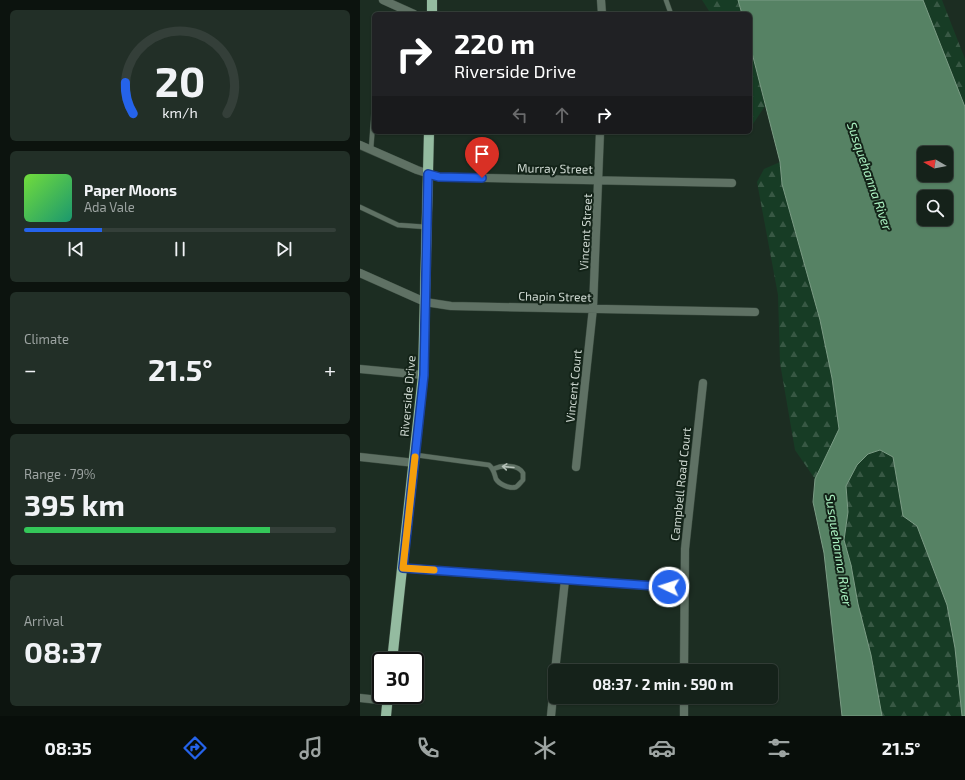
<!DOCTYPE html>
<html lang="en">
<head>
<meta charset="utf-8">
<style>
	:root { --surface:#15221a; --page:#222f27; --text:#f1f3f6; --muted:#9da4a2; --line:#343f39; --accent:#2563eb }
	body { margin:0; font-family:"Exo 2",sans-serif; background:var(--page); color:var(--text); height:100vh; display:flex; flex-direction:column; font-size:15px; white-space:nowrap }
	* { box-sizing:border-box; margin:0 }
	p { font-size:13px; color:var(--muted) }
	.icon { flex:none; width:22px; height:22px; fill:none; stroke:currentColor; stroke-width:2; stroke-linecap:round; stroke-linejoin:round }
	.map { position:relative; flex:1; overflow:hidden }
	.drawer { display:flex; flex-direction:column; gap:10px; padding:10px; background:#0c130e; width:360px }
	.drawer>* { flex:none }
	.hud { position:absolute; left:12px; top:12px; width:380px; height:122px; border-radius:6px; box-shadow:0 1px 3px #0004,0 0 0 1px var(--line); background:#202124; color:#fff; overflow:hidden }
	.needle { width:26px; rotate:279deg }
	.controls { position:absolute; left:557px; top:146px; display:grid; gap:8px }
	.controls a { display:grid; place-items:center; width:36px; height:36px; border-radius:6px; background:var(--surface); box-shadow:0 1px 3px #0004,0 0 0 1px var(--line); font-size:20px }
	.speed { position:absolute; left:12px; top:652px; display:flex; gap:8px; font-size:20px; font-weight:700; text-align:center }
	.speed>* { display:grid; place-content:center; width:52px; height:52px; border-radius:50%; background:var(--surface); box-shadow:0 1px 3px #0004,0 0 0 1px var(--line); line-height:1 }
	.speed .limit { border:2px solid #111; border-radius:6px; background:#fff; color:#111 }
	.pin { position:absolute; display:grid; place-items:center; width:34px; height:34px; color:#fff; margin:-41px -17px; border-radius:50% 50% 50% 0; rotate:-45deg; box-shadow:0 0 4px #0007 }
	.pin .icon { rotate:45deg }
	.me { position:absolute; width:44px; margin:-22px; rotate:274deg; stroke-linejoin:round; filter:drop-shadow(0 0 3px #0008) }
	.turn { display:flex; align-items:center; gap:14px; height:84px; padding:0 16px; font-size:18px }
	.turn .icon { width:52px; height:52px; stroke-width:2.5 }
	.turn b { display:block; font-size:28px; line-height:34px }
	.lanes { display:flex; align-items:center; height:38px; padding:0 16px; background:#0003; justify-content:center; gap:20px; direction:ltr }
	.lanes .off { opacity:.35 }
	.big { font-size:30px; font-weight:700; line-height:1.1 }
	.drawer .card { flex:1; display:flex; flex-direction:column; justify-content:center; gap:6px; min-width:0; padding:0 14px; border-radius:6px; background:var(--page) }
	.drawer .dial { align-items:center; gap:0 }
	.dial svg { height:104px; overflow:visible; fill:none; stroke:var(--line); stroke-width:7; stroke-linecap:round; text-anchor:middle }
	.dial text { fill:var(--text); stroke:none }
	.song { display:flex; align-items:center; gap:12px }
	.cover { width:48px; height:48px; border-radius:6px; background:linear-gradient(135deg,hsl(100 70% 55%),hsl(160 70% 35%)) }
	.played { height:4px; border-radius:2px; background:linear-gradient(90deg,var(--accent) 25%,var(--line) 25%) }
	.keys { display:flex; justify-content:space-around; direction:ltr }
	.heat { display:flex; justify-content:space-between; align-items:center; font-size:22px; direction:ltr }
	.charge { height:6px; border-radius:3px; background:linear-gradient(90deg,#34c759 79%,var(--line) 0) }
	.trip { position:absolute; left:188px; top:664px; width:230px; height:40px; border-radius:6px; background:var(--surface); box-shadow:0 1px 3px #0004,0 0 0 1px var(--line); font-weight:700; line-height:40px; text-align:center }
	.tab-bar { display:flex; height:64px; justify-content:space-around; align-items:center; background:#080e0a; color:var(--muted) }
	.tab-bar .icon { width:28px; height:28px }
	.tab-bar .active { color:var(--accent) }
	.tab-bar b { font-size:18px; color:var(--text) }
	main { display:flex; flex:1; min-height:0 }
	.map>svg:first-child { display:block }
</style>
</head>
<body>
<main>
<section class="drawer">
<div class="card dial"><svg viewBox="0 0 100 80">
<path d="M14 69A42 42 0 1 1 86 69"/>
<path d="M14 69A42 42 0 0 1 8 45" stroke="#2563eb"/>
<text x="50" y="56" font-size="32" font-weight="700">20</text>
<text x="50" y="72" font-size="11">km/h</text>
</svg></div>
<div class="card">
<div class="song"><i class="cover"></i><div><b>Paper Moons</b><p>Ada Vale</p></div></div>
<div class="played"></div>
<div class="keys"><svg class="icon" aria-label="previous" viewBox="0 0 24 24"><path d="M18 5L8 12l10 7zM5 5v14"/></svg><svg class="icon" aria-label="pause" viewBox="0 0 24 24"><path d="M8 5v14M16 5v14"/></svg><svg class="icon" aria-label="next" viewBox="0 0 24 24"><path d="M6 5l10 7-10 7zM19 5v14"/></svg></div>
</div>
<div class="card"><p>Climate</p>
<div class="heat"><a>−</a><b class="big">21.5°</b><a>+</a></div>
</div>
<div class="card"><p>Range · 79%</p><b class="big">395 km</b><div class="charge"></div></div>
<div class="card"><p>Arrival</p><b class="big">08:37</b></div>
</section>
<div class="map">
<svg width="605" height="716" viewBox="0 0 605 716">
	<defs>
		<pattern id="forest-firs" width="22" height="20" patternUnits="userSpaceOnUse"><rect width="22" height="20" fill="#173c25"/><path d="M5 1l3.5 6h-7zM16 11l3.5 6h-7z" fill="#385844"/></pattern>
	</defs>
	<rect width="100%" height="100%" fill="#1c2d22"/>
	<path fill="url(#forest-firs)" d="M342,0H378L382,14H351Z
		M563,0H582L605,59V107Z
		M390,45L405,106L393,124L390,121Z
		M420,162L422,184L460,320L472,378L479,430L455,479L435,450L420,363L418,295L397,182L404,169Z
		M520,450L533,457L543,516L557,526L587,605L595,648L602,716H522L511,655L498,604L491,565L484,540L488,512L486,486L497,465L508,454Z"/>
	<path fill="#568264" stroke="#7b9c85" fill-rule="evenodd" d="M378,0H563L605,107V716H602L595,648L587,605L557,526L543,516L533,457L520,450L508,454L497,465L486,486L488,512L484,540L491,565L498,604L511,655L522,716H482L464,553L453,502L455,479L479,429L472,378L460,320L422,184L420,162L390,45V14H382ZM564,153H586V175H564ZM564,197H586V219H564Z"/>
	<g fill="none" stroke-linecap="round" stroke-linejoin="round">
		<g stroke="#39493e" stroke-width="5.5">
			<path id="service" d="M306,0L311,14
				M11,149L14,110
				M0,207L38,225L67,227
				M56,455L129,465C134,469 134,473 136,479C139,484 149,489 156,487C158,486 161,482 163,480V473C158,464 142,465 133,469"/>
		</g>
		<g stroke="#39493e" stroke-width="9">
			<path id="minor" d="M23,0L54,14
				M241,0L242,14
				M0,145L57,170L79,177L372,183
				M0,273L65,302L91,306L395,312
				M0,369L63,375
				M216,467L233,308L240,132
				M43,568L323,588
				M195,671L205,580
				M324,671L325,549L343,383
				M324,697V716
				M0,698L28,701
				M191,716L195,675"/>
		</g>
		<g stroke="#39493e" stroke-width="9">
			<path id="tertiary" d="M0,457L55,463"/>
		</g>
		<g stroke="#39493e" stroke-width="11">
			<path id="primary" d="M72,14V0
				M32,661L63,375L69,132
				M26,716L28,695"/>
		</g>
		<use href="#service" stroke="#5f7164" stroke-width="4.5"/>
		<use href="#minor" stroke="#5f7164" stroke-width="8"/>
		<use href="#tertiary" stroke="#5f7164" stroke-width="8"/>
		<use href="#primary" stroke="#94bba0" stroke-width="10"/>
	</g>
	<defs><path id="oneway-shaft" d="M-6 0H5M1.5-3L5.5 0L1.5 3" fill="none" stroke-width="1.6" stroke-linecap="round" stroke-linejoin="round"/></defs>
	<use stroke="#b4c0b7" href="#oneway-shaft" transform="translate(148 467) rotate(-175)"/>
	<g fill="none" stroke-linecap="round" stroke-linejoin="round">
		<g stroke="#184099" stroke-width="10">
			<path id="route" d="M122,178L79,177L68,174L64,375L43,568L309,587"/>
		</g>
		<use href="#route" stroke="#2563eb" stroke-width="7"/>
		<path stroke="#f59e0b" stroke-width="7" d="M55,457L43,568L74,570"/>
	</g>
	<g text-anchor="middle" dominant-baseline="central" stroke-width="4" stroke-linejoin="round" paint-order="stroke">
		<g font-size="12" fill="#d0dad3" stroke="#132318">
			<text transform="translate(195 168) rotate(1)">Murray Street</text>
			<text transform="translate(225 232) rotate(-87)">Vincent Street</text>
			<text transform="translate(195 296) rotate(1)">Chapin Street</text>
			<text transform="translate(213 386) rotate(-84)">Vincent Court</text>
			<text transform="translate(47 396) rotate(-85)">Riverside Drive</text>
			<text transform="translate(320 484) rotate(-84)">Campbell Road Court</text>
		</g>
		<g font-size="13" font-style="italic" fill="#abf2c2" stroke="#132318">
			<text transform="translate(510 176) rotate(71)">Susquehanna River</text>
			<text transform="translate(479 550) rotate(81)">Susquehanna River</text>
		</g>
	</g>
</svg>
<div class="controls">
<a><svg class="needle" viewBox="-14 -14 28 28"><path d="M0-13l5 13h-10z" fill="#e53935"/><path d="M0 13l5-13h-10z" fill="#9da4a2"/></svg></a>
<a><svg class="icon" aria-label="search" viewBox="0 0 24 24"><circle cx="10" cy="10" r="6"/><path d="M15 15l6 6"/></svg></a>
</div>
<div class="speed"><div class="limit">30</div></div>
<div class="pin" style="left:122px;top:178px;background:#d93025"><svg class="icon" aria-label="arrive" viewBox="0 0 24 24"><path d="M6 21V4h12l-3 4 3 4H6"/></svg></div>
<svg class="me" style="left:309px;top:587px" viewBox="-20 -20 40 40"><circle r="17" fill="#2563eb" stroke="#fff" stroke-width="3"/><path d="M0-11L8 9 0 5-8 9z" fill="#fff"/></svg>
<div class="trip">08:37 · 2 min · 590 m</div>
<div class="hud">
<div class="turn"><svg class="icon" aria-label="right" viewBox="0 0 24 24"><path d="M7 20v-9h11M14 6l5 5-5 5"/></svg><div><b>220 m</b>Riverside Drive</div></div>
<div class="lanes"><svg class="icon off" aria-label="left" viewBox="0 0 24 24"><path d="M17 20v-9H6M10 6l-5 5 5 5"/></svg><svg class="icon off" aria-label="ahead" viewBox="0 0 24 24"><path d="M12 20V5M6 11l6-6 6 6"/></svg><svg class="icon" aria-label="right" viewBox="0 0 24 24"><path d="M7 20v-9h11M14 6l5 5-5 5"/></svg></div>
</div>
</div>
</main>
<nav class="tab-bar">
<b>08:35</b>
<svg class="icon active" aria-label="directions" viewBox="0 0 24 24"><path d="M12 3l9 9-9 9-9-9zM9 14v-3h6M13 9l2 2-2 2"/></svg>
<svg class="icon" aria-label="music" viewBox="0 0 24 24"><path d="M9 18V5l10-2v13"/><circle cx="6" cy="18" r="3"/><circle cx="16" cy="16" r="3"/></svg>
<svg class="icon" aria-label="phone" viewBox="0 0 24 24"><path d="M5 4h4l2 5-3 2q2 4 5 5l2-3 5 2v4C11 20 4 13 5 4z"/></svg>
<svg class="icon" aria-label="climate" viewBox="0 0 24 24"><path d="M12 3v18M4 7l16 10M4 17L20 7"/></svg>
<svg class="icon" aria-label="car" viewBox="0 0 24 24"><path d="M5 17H2v-5l4-1 3-4h7l3 4 3 1v5h-3M9 17h6M6 11h13"/><circle cx="7" cy="17" r="2"/><circle cx="17" cy="17" r="2"/></svg>
<svg class="icon" aria-label="filters" viewBox="0 0 24 24"><path d="M4 7h16M4 17h16"/><circle cx="9" cy="7" r="2"/><circle cx="15" cy="17" r="2"/></svg>
<b>21.5°</b>
</nav>
</body>
</html>
